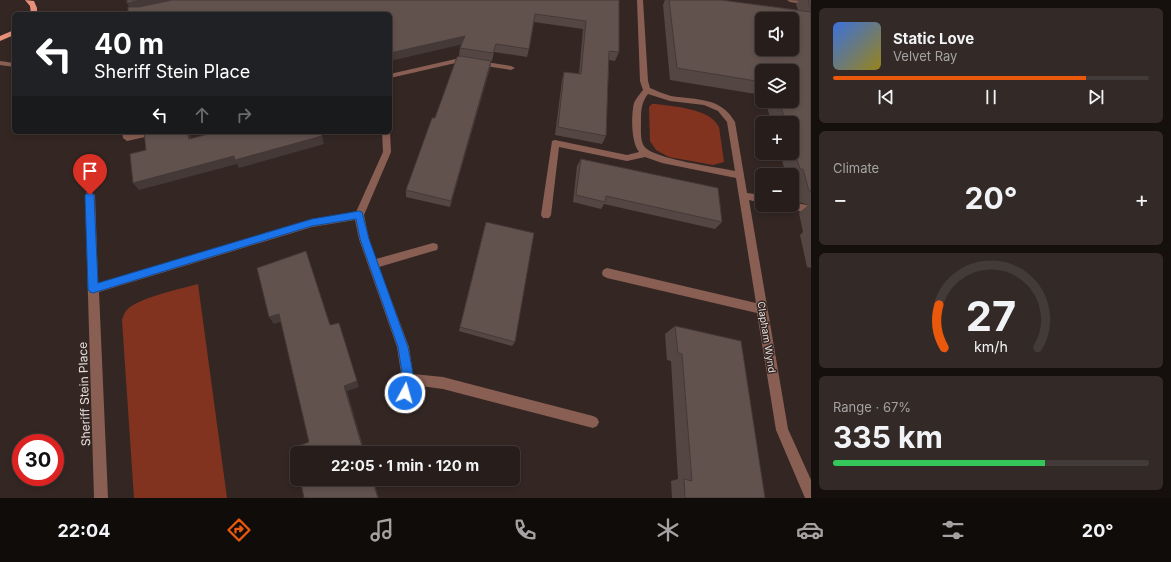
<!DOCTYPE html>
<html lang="en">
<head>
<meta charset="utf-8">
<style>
	:root { --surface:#271d1a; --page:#332a27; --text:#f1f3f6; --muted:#a4a2a2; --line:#433b39; --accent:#ea580c }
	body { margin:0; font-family:Inter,sans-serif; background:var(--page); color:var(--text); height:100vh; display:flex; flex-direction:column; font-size:15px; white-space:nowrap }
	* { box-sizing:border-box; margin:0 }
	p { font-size:13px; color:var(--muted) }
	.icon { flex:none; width:22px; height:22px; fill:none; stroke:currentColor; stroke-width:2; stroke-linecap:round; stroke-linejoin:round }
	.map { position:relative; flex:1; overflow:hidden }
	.details { display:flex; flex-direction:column; gap:8px; padding:8px; background:#15100e; width:360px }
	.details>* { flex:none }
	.banner { position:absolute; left:12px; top:12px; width:380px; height:122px; border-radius:6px; box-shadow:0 2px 6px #0003,0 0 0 1px var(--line); background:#202124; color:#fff; overflow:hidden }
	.fabs { position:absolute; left:755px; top:12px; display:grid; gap:8px }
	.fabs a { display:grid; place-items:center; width:44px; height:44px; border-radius:6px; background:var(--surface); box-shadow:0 2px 6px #0003,0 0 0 1px var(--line); font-size:20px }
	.speed { position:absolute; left:12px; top:434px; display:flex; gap:8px; font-size:20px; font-weight:700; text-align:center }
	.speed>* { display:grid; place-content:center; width:52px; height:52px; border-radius:50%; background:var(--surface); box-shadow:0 2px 6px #0003,0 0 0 1px var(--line); line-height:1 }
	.speed .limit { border:6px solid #d22; background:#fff; color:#111 }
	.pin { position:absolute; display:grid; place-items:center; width:34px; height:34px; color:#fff; margin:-41px -17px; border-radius:50% 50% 50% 0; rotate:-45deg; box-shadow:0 0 4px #0007 }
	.pin .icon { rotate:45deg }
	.me { position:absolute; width:44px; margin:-22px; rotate:6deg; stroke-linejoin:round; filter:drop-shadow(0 0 3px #0008) }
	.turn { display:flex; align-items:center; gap:14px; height:84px; padding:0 16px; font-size:18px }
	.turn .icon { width:52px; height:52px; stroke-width:2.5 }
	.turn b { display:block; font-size:28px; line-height:34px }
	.lanes { display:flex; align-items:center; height:38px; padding:0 16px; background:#0003; justify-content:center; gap:20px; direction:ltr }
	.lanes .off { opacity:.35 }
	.big { font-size:30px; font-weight:700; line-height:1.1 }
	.details .tile { flex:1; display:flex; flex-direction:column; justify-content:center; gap:6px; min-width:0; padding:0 14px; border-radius:6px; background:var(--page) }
	.details .dial { align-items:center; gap:0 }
	.dial svg { height:104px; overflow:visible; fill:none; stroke:var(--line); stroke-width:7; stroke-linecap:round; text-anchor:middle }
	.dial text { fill:var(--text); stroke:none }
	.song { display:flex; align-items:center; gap:12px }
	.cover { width:48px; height:48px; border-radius:6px; background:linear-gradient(135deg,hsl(220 70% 55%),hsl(50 70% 35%)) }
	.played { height:4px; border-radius:2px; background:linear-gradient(90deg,var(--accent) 80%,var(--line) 80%) }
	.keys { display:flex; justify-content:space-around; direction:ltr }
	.heat { display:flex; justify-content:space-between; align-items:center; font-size:22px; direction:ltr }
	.charge { height:6px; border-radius:3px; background:linear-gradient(90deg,#34c759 67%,var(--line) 0) }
	.trip { position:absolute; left:290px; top:446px; width:230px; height:40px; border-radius:6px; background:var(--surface); box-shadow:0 2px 6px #0003,0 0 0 1px var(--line); font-weight:700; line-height:40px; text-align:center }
	.tabs { display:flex; height:64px; justify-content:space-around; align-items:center; background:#100c0a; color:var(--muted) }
	.tabs .icon { width:28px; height:28px }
	.tabs .on { color:var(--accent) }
	.tabs b { font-size:18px; color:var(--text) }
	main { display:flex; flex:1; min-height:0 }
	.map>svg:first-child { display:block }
</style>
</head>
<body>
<main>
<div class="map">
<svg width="811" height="498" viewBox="0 0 811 498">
	<rect width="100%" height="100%" fill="#342723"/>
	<path fill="#81331f" d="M652,104H656C675,107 709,108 719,127L724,162L713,165L669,157L656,150L650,141L649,107Z
		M198,284L227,498H134L122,320C123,317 124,314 126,311C136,298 181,289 198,284Z"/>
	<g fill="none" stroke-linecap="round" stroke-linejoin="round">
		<path fill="#895f54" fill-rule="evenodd" d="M637,0H643L648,81L650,88C657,91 664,94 671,96C697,100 721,97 735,122L747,193L762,195V203L749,200L788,429L811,480V498H805L776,430L757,313L607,278L603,276L602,273L603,270L607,268L756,303L736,178L662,163L645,157L627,161L559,147L551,215L549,218H543L541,215L552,141L555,140L627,155L639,152C631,142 631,116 634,103C636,98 640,94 643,90L640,81ZM648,94L670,101L704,105L718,111L727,122L735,171C717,167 652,159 644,146C640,140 641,129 641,122C641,111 641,103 648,94Z
			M787,0L811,1V5L790,2Z
			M460,58L511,66L515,68L511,70L460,62L390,78V74Z
			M0,61L14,63V67L0,65Z
			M122,132H130L131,134L141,132H158L154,135L127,141L123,138Z
			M382,132H390L391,152L364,215L369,239L376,259L433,243L437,244L438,247L437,250L433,251L379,267L409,347L413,374L443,377L593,416L597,418L599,422L597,426L593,428L443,389L413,385L407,411L403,413L399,411L397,407L402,379L397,347L359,239L355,220L312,227L99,292L108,498H94L85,195L87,192L90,191L95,195L98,283L312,219L356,212L383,152Z
			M792,202L811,206V214L786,208L784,205H792Z"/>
		<path fill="#e7917b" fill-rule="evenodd" d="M25,0L34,1L37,8V14H31L30,6Z
			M14,30V35L0,41V36Z"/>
	</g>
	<path fill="#544743" d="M619,0V52L615,61L609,60L606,136L602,144L555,135L562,80L564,72L579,74L583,29L534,22L529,49L527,57L494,52L492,61H491L490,68L450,207L406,197V190L459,56L460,48L462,44L130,7L127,3Z
		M665,0H721L798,10L796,4L799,0H811V268L807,267L800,235L803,232L799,213L808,205L796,201L792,185V175H786L780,153H792V123H772L765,101H792L762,71V95L670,80L663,5Z
		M581,159L722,222L715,229L604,204L601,209L573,202L577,166Z
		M486,222L515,342L512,346L459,331Z
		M675,326L765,498H672L671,481L678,479L671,361L667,360L665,334Z"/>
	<path fill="#453937" d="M141,0H185L132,11L127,3Z
		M465,36L464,44L390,61V53Z
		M491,61L490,68L450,207L451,201Z
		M187,132H190L193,147L189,139Z
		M322,136L324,144L239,168L237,164L139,190L133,183L234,156Z
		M279,314L283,321L274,324L269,317Z
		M339,323L359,387L347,391L365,453H364L344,386Z
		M372,479H373L379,498H378Z"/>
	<path fill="#62524e" stroke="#453937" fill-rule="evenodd" d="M127,0H141L127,3Z
		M172,0H619V52L609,51L606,136L558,127L564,72L581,74L586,21L535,14L529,49L496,44L493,53L460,48L465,36L390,53V14H128V7H139Z
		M669,0H721L811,12V191H809L803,169H800L792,143V123H786L779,101H792V71H762V82L677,68ZM762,19H792V49H762Z
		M808,0H811V10Z
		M461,56L491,61L451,201L406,190L432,118H435L457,57Z
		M144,132H187L189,139L216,132H320L322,136L235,160L234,156L133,183L130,154L146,150Z
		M581,159L718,188L722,222L606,196L605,202L576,195Z
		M486,222L534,233L515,342L460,327Z
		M306,251L330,325L339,323L357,381L344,386L364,453H297V465L293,448L309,442L279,314L269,317L257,268Z
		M675,326L741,341L765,498H685L684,479L692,481L682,354L678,353Z
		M300,479H372L378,498H304Z"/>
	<path fill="#1a73e8" stroke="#114b97" d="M90,192L94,195L98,283L312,219L359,211L362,212L369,239L408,347L414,379L409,397L405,398L402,397L400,393L403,379L398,347L360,239L356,219L312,226L93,293L90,292L88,289L85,195Z"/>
	<g text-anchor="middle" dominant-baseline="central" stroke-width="3" stroke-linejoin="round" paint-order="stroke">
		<g font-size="10" fill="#e7dddb" stroke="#342723">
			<text transform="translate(767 337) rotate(81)">Clapham Wynd</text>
		</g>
		<g font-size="12" fill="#e7dddb" stroke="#342723">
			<text transform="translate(84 394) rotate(-92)">Sheriff Stein Place</text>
		</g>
	</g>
</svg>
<div class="fabs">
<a><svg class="icon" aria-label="sound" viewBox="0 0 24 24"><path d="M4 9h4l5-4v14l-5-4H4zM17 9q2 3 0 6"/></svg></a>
<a><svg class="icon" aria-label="layers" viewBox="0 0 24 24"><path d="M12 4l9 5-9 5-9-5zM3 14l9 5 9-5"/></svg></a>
<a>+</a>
<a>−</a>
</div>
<div class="speed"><div class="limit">30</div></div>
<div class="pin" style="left:90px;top:195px;background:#d93025"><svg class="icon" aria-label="arrive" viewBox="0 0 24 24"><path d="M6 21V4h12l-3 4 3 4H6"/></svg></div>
<svg class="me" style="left:405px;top:393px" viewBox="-20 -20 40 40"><circle r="17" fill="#1a73e8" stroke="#fff" stroke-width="3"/><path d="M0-11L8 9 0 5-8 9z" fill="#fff"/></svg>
<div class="trip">22:05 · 1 min · 120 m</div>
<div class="banner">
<div class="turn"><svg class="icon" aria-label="left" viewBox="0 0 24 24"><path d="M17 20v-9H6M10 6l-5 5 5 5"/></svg><div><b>40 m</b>Sheriff Stein Place</div></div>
<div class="lanes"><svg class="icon" aria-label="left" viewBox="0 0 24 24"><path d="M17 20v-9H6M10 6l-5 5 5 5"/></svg><svg class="icon off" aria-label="ahead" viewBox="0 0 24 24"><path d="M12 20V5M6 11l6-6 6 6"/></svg><svg class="icon off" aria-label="right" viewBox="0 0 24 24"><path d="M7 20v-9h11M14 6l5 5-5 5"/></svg></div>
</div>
</div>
<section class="details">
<div class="tile">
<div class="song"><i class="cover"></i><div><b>Static Love</b><p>Velvet Ray</p></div></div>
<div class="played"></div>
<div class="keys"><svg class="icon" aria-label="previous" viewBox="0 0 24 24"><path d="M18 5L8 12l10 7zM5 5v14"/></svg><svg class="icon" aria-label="pause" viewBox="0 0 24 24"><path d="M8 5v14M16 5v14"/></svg><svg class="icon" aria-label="next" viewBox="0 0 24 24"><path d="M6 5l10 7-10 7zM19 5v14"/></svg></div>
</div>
<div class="tile"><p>Climate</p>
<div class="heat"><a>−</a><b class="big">20°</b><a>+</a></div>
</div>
<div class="tile dial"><svg viewBox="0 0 100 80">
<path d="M14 69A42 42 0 1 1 86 69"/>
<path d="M14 69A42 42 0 0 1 10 36" stroke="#ea580c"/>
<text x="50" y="56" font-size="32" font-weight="700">27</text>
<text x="50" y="72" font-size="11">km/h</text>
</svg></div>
<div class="tile"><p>Range · 67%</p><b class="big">335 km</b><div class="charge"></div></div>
</section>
</main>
<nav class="tabs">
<b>22:04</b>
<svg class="icon on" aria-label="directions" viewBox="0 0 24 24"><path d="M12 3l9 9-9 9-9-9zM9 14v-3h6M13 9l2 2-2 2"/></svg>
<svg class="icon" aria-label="music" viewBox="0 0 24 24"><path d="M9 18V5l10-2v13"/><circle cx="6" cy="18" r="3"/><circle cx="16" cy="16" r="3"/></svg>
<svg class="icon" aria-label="phone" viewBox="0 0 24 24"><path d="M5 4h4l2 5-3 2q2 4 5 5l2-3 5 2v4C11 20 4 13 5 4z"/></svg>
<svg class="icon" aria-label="climate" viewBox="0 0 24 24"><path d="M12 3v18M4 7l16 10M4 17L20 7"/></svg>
<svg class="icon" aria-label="car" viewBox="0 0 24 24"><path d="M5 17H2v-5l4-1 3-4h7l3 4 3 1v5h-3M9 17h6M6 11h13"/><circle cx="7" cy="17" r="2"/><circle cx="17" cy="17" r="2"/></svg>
<svg class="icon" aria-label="filters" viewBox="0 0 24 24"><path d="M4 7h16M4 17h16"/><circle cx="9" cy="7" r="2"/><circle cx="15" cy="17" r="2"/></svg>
<b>20°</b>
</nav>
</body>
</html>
